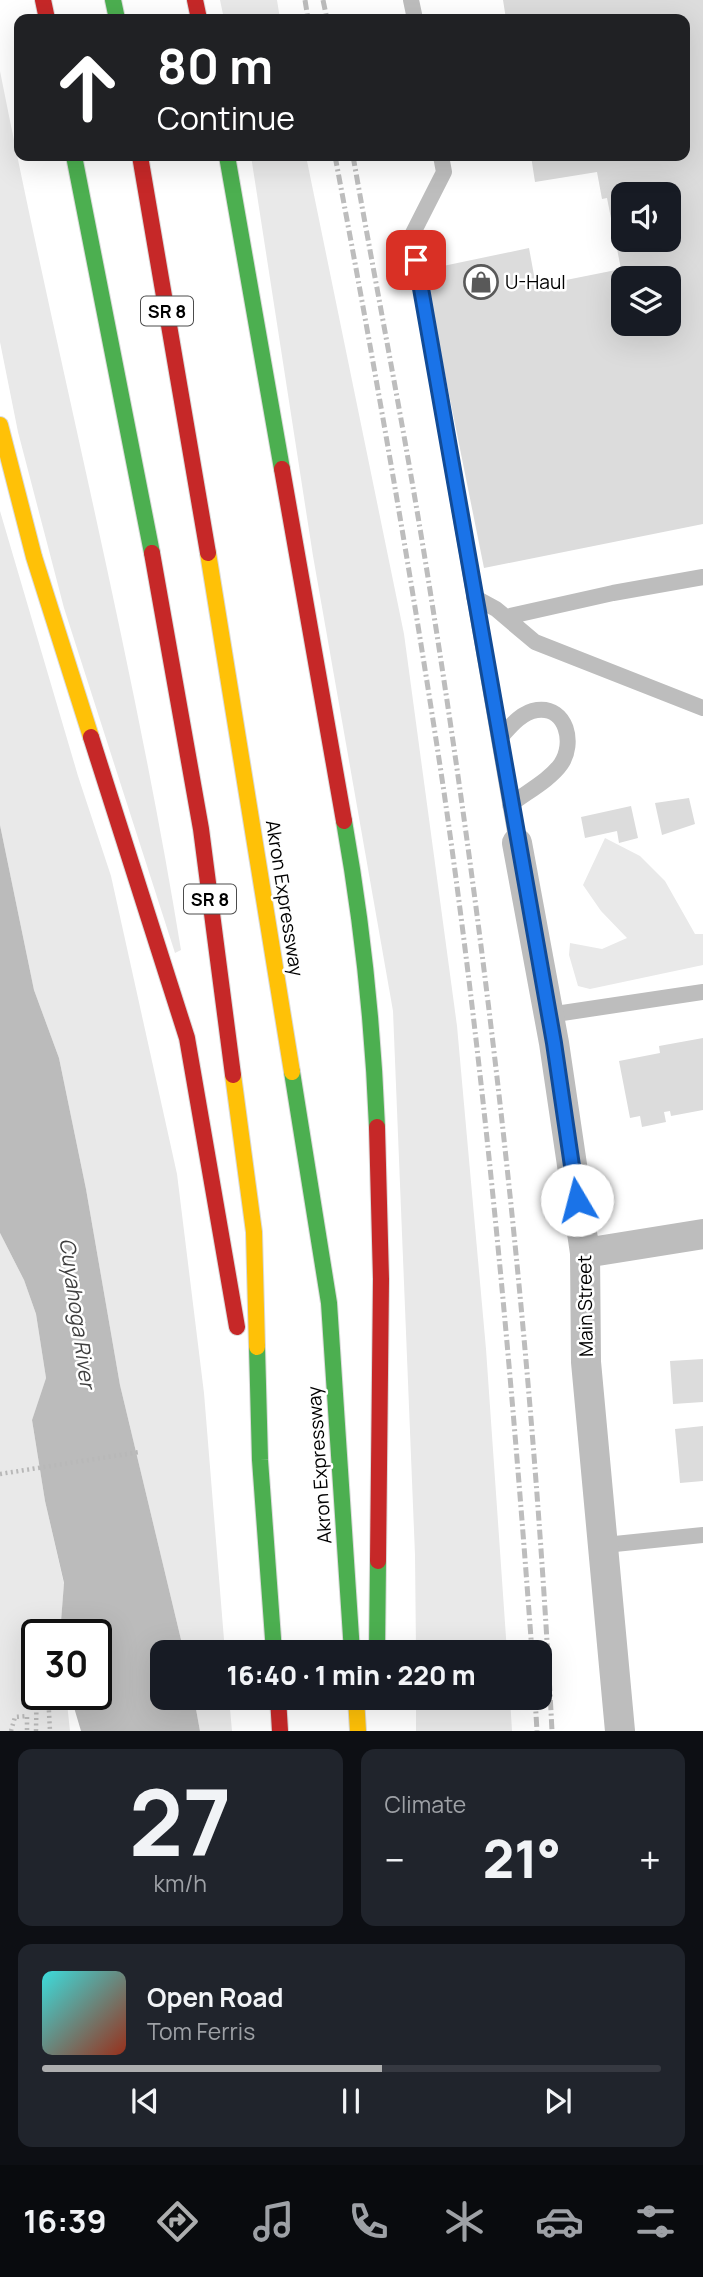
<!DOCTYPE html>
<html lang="en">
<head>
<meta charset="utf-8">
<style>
	:root { --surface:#171b24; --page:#20242c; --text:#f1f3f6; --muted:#9ea1a6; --line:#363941; --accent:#adaeaf }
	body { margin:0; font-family:Manrope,sans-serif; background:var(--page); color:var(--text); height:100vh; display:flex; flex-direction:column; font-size:26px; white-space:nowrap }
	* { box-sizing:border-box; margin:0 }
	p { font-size:23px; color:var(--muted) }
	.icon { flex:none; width:38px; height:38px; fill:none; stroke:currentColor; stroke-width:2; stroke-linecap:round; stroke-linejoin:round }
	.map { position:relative; height:1731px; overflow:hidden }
	.details { display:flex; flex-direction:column; gap:18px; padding:18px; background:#0d0f14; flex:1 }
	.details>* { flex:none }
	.hud { position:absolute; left:14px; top:14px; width:676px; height:147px; border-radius:14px; box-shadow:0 7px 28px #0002; background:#202124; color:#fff; overflow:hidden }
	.fabs { position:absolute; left:611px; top:182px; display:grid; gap:14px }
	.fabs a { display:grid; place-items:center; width:70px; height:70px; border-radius:14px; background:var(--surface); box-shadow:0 7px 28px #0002; font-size:35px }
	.speed { position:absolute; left:21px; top:1619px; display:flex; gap:14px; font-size:35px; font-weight:700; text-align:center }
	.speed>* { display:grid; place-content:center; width:91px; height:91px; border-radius:50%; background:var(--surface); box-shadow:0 7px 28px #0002; line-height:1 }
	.speed .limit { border:4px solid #111; border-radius:10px; background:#fff; color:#111 }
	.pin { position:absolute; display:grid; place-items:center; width:60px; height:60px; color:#fff; margin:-30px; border-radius:14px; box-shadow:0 4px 10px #0006 }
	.me { position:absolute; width:77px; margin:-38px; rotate:352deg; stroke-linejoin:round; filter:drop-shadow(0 0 5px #0008) }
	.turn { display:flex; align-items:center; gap:24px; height:147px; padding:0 28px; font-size:32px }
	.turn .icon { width:91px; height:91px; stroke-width:2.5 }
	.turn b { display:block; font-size:49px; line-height:60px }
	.big { font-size:52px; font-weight:800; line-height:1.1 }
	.details .widget { flex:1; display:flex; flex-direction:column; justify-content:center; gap:10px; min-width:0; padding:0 24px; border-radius:14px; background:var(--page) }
	.details .dial { align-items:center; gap:0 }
	.dial b { font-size:91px; line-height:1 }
	.song { display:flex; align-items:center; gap:21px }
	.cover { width:84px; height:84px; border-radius:10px; background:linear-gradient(135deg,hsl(180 70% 55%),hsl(10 70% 35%)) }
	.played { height:7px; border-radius:4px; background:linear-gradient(90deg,var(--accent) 55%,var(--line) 55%) }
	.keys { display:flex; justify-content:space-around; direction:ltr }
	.heat { display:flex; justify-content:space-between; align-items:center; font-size:38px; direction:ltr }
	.details .tiles { flex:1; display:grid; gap:18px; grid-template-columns:1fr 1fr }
	.widget:last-child { grid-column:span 2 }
	.trip { position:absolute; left:150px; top:1640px; width:402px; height:70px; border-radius:14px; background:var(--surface); box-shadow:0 7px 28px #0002; font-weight:800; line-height:70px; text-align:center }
	.menu { display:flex; height:112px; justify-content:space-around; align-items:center; background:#090b0e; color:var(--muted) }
	.menu .icon { width:49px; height:49px }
	.menu .active { color:var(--accent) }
	.menu b { font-size:32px; color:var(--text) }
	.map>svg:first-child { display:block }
</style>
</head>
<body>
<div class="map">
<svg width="703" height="1731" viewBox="0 0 703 1731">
	<rect width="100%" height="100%" fill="#fff"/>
	<path fill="#e9e9e9" d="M220,0H277L280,19H224Z
		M0,71C58,365 133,655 181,950L175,953L64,608L18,432L0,342Z
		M251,156H306L404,634L457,1026L486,1349L507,1652H416L415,1555L393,1011L313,556Z
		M0,511L78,776L111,876L177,1174L204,1393L225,1652H184L120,1385L86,1189L59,1058L34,990L0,825Z
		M605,838L640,856L665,881L695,934H703V965L590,989L578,986L569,955L570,943L602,949L627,938L601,911L583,885Z
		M0,1233L24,1280L36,1314L46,1378L32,1420L45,1501L64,1584L60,1634H37V1657L27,1658L24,1666L37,1668V1694H66L70,1731H0Z
		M194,1698H229L232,1731H200Z
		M416,1698H510L512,1731H416Z"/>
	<path fill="#bbb" d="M0,825L34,990L59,1058L86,1189L120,1385L184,1652H163V1698H194L200,1731H81L70,1694H96V1634H60L64,1583L45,1501L32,1420L46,1378L36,1314L24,1280L0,1233Z"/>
	<path fill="#dcdcdc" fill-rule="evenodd" d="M503,0H703V524L484,568L424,270L529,248L536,286L621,269L607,198L602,199L597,172L535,182L531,156H684V19H506ZM623,194H668V240H623ZM623,278H668V324H623Z
		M689,798L695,824L662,835L655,803Z
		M631,806L638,838L619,843L617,831L585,838L581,817Z
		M703,1038V1110L671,1116L670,1111L664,1112L666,1122L642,1127L640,1116L630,1118L619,1061L660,1053L659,1046Z
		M703,1359V1402L673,1404L670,1361Z
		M703,1426V1481L680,1483L675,1429Z"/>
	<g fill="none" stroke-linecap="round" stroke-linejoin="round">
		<g stroke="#dbdbdb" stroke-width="18">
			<path id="fast" d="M113,0L117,19
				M74,156L152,553
				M227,156L282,469
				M344,821C362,922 373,1024 377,1127
				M292,1072L329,1303L352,1652
				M257,1347L260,1460L274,1652
				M377,1652L378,1561"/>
		</g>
		<g stroke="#dbdbdb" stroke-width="18">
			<path id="slow" d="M0,425L34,557L91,737
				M208,553L292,1072
				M233,1075L254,1232L257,1347
				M356,1698L358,1731"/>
		</g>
		<g stroke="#dbdbdb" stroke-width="18">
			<path id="jam" d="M43,0L47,19
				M195,0L199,19
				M140,156L208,553
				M282,469L344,821
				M152,553L201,829L233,1075
				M91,737L187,1038L237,1327
				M377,1127L381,1279L378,1561
				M278,1698L280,1731"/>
		</g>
		<path stroke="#b8b8b8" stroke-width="4.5" stroke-dasharray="2 3.5" stroke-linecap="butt" d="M0,1474L139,1452
			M48,1694L50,1731
			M11,1731L15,1717L27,1716V1731
			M36,1731L37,1675"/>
		<path stroke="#bdbdbd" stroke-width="16" d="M411,0L415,19
			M441,156L444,172L412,235L517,843
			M474,597L496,609L535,642L703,708
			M506,617L613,593L703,577
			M499,739C509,728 521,712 537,710C567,706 575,744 561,764C550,780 525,793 510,805
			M549,1015L703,992
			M605,1545L703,1535"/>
		<path stroke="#bdbdbd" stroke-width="30" d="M517,843L554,1043L585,1253L586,1362L620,1731
			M585,1253L703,1234"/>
		<use href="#fast" stroke="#4caf50" stroke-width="16"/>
		<use href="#slow" stroke="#ffc107" stroke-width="16"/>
		<use href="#jam" stroke="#c62828" stroke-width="16"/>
		<path stroke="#bdbdbd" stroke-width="5" stroke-dasharray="10 3.5 2 3.5" stroke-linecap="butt" d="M305,0L308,19
			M323,0L327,19
			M335,156C375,367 412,579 444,792C485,1077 511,1365 532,1652
			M353,156C377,292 404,428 426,565C488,951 532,1340 552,1731
			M535,1698L537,1731"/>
	</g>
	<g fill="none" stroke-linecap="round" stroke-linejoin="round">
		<g stroke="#114b97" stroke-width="18">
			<path id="route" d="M416,260L554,1043L577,1200"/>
		</g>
		<use href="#route" stroke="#1a73e8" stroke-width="12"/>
	</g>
	<defs>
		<g id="shop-ring" transform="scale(1.75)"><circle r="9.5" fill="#fff" stroke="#595959" stroke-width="1.5"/><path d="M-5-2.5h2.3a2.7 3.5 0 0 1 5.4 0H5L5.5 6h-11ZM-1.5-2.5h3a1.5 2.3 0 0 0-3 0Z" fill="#595959"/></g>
	</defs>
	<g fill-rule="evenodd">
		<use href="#shop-ring" x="481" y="282"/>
	</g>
	<g text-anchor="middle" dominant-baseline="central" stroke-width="5" stroke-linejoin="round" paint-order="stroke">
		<g fill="#fff" stroke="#4c4c4c" stroke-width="2">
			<rect x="141" y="296.5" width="52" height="29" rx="5"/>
			<rect x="184" y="884.5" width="52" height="29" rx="5"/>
		</g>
		<g font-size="18" font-weight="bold" fill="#000">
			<text x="167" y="311">SR 8</text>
			<text x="210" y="899">SR 8</text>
		</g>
		<g font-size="19" fill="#000" stroke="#fff" text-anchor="start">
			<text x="505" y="282">U-Haul</text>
		</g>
		<g font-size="19" fill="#000" stroke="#fff">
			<text transform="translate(285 898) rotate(81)">Akron Expressway</text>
			<text transform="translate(585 1306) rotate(-91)">Main Street</text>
			<text transform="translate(319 1465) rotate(-94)">Akron Expressway</text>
		</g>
		<g font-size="21" font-style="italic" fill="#3f3f3f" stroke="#fff">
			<text transform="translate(78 1313) rotate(82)">Cuyahoga River</text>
		</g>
	</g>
</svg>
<div class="fabs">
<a><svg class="icon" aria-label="sound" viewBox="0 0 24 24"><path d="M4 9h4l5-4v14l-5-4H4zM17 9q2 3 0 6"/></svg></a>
<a><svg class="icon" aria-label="layers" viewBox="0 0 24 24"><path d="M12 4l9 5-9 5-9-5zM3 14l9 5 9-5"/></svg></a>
</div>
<div class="speed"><div class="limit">30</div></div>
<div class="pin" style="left:416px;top:260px;background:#d93025"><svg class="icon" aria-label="arrive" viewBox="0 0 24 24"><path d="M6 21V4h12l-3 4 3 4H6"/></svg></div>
<svg class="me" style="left:577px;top:1200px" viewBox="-20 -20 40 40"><circle r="19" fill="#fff"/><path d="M0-13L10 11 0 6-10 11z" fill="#1a73e8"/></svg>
<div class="trip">16:40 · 1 min · 220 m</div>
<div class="hud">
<div class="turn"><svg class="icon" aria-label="ahead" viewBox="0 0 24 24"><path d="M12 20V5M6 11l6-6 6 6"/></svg><div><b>80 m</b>Continue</div></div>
</div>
</div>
<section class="details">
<div class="tiles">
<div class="widget dial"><b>27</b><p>km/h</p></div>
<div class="widget"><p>Climate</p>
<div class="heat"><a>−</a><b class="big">21°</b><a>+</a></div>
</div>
<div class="widget">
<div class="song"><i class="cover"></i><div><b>Open Road</b><p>Tom Ferris</p></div></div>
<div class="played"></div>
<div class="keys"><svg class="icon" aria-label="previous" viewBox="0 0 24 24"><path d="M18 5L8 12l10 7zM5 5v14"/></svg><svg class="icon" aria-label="pause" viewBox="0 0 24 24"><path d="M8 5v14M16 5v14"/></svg><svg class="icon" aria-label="next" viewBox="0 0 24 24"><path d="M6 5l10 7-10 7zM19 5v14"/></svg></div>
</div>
</div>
</section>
<nav class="menu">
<b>16:39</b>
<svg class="icon active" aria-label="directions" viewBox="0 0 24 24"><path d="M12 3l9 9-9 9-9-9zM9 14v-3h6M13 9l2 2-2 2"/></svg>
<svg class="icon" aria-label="music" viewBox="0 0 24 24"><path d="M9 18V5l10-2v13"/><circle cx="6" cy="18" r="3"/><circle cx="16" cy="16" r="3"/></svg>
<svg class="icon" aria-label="phone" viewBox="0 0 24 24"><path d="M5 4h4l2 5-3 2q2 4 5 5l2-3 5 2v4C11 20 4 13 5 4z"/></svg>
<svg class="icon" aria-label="climate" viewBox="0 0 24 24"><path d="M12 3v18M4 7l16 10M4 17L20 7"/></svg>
<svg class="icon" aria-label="car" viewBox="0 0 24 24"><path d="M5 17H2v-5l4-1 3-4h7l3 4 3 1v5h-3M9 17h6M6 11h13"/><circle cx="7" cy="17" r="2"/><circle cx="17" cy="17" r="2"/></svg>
<svg class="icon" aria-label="filters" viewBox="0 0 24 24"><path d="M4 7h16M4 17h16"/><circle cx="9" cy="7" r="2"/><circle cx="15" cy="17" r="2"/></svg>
</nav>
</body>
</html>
